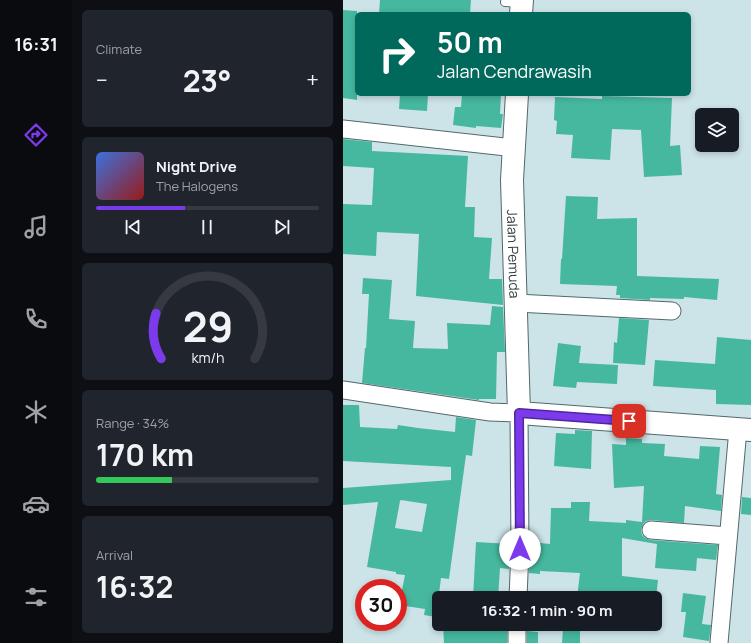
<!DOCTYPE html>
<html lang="en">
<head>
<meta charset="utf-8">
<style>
	:root { --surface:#171b24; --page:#20242c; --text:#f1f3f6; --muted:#9ea1a6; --line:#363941; --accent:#7c3aed }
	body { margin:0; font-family:Manrope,sans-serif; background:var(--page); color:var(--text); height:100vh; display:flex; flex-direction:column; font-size:15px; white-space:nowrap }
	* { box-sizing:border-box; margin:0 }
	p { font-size:13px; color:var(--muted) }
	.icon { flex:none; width:22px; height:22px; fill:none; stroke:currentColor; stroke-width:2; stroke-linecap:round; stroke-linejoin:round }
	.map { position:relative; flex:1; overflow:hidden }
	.side { display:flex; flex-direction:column; gap:10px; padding:10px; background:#0d0f14; width:271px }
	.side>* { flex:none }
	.top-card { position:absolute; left:12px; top:12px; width:336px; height:84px; border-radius:6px; box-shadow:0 2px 6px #0003; background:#00695c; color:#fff; overflow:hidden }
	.tools { position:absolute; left:352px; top:108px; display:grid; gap:8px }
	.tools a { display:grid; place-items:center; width:44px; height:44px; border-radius:6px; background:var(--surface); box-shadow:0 2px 6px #0003; font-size:20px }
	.speed { position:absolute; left:12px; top:579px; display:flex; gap:8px; font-size:20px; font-weight:700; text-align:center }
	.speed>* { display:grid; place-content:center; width:52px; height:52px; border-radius:50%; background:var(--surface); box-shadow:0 2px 6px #0003; line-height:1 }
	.speed .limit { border:6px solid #d22; background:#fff; color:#111 }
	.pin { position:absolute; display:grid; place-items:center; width:34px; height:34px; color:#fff; margin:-17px; border-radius:8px; box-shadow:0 2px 6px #0006 }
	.me { position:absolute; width:44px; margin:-22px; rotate:0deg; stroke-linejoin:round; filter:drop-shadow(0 0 3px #0008) }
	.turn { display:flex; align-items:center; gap:14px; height:84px; padding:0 16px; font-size:18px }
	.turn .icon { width:52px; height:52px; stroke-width:2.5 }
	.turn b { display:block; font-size:28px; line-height:34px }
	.big { font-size:30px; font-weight:700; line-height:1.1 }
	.side .card { flex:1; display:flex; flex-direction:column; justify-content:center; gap:6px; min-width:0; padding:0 14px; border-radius:6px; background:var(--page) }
	.side .dial { align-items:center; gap:0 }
	.dial svg { height:104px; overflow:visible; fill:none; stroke:var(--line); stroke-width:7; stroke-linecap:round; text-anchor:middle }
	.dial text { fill:var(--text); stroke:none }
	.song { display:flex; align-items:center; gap:12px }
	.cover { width:48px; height:48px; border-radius:6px; background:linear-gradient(135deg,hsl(220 70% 55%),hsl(0 70% 35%)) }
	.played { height:4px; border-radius:2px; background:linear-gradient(90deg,var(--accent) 40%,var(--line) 40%) }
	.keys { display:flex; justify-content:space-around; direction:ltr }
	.heat { display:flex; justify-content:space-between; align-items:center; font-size:22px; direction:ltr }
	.charge { height:6px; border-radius:3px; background:linear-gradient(90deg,#34c759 34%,var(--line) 0) }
	.trip { position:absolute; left:89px; top:591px; width:230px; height:40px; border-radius:6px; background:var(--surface); box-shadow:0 2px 6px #0003; font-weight:700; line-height:40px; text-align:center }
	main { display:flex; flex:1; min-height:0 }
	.tabs { display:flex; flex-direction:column; width:72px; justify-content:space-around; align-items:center; background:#090b0e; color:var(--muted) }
	.tabs .icon { width:28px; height:28px }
	.tabs .on { color:var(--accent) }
	.tabs b { font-size:18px; color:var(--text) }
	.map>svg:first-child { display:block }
</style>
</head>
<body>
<main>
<nav class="tabs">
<b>16:31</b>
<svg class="icon on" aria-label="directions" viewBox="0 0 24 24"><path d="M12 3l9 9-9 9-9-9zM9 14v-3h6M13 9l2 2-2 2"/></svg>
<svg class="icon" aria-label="music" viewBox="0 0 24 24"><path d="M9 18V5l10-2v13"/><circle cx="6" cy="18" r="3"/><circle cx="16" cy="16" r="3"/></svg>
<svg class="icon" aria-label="phone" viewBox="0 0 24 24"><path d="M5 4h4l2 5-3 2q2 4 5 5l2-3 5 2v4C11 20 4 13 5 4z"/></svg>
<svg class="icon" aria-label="climate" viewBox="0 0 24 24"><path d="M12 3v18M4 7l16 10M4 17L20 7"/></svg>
<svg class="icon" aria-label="car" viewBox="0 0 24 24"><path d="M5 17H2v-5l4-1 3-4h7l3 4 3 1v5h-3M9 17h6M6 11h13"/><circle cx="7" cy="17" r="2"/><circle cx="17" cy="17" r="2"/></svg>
<svg class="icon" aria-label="filters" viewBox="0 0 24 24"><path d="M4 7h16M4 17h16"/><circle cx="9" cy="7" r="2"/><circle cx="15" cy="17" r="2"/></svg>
</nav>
<section class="side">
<div class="card"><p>Climate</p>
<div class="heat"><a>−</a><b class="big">23°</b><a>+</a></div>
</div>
<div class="card">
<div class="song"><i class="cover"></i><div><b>Night Drive</b><p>The Halogens</p></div></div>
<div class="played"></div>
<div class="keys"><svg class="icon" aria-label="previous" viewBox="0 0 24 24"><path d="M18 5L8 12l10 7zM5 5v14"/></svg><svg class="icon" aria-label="pause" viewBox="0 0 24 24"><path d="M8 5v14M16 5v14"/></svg><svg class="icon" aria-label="next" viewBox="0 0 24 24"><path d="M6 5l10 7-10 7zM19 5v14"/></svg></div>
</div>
<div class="card dial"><svg viewBox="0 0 100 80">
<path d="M14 69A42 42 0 1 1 86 69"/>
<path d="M14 69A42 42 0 0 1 10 34" stroke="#7c3aed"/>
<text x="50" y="56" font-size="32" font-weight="700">29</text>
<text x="50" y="72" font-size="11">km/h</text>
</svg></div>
<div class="card"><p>Range · 34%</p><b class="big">170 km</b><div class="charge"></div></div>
<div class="card"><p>Arrival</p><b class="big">16:32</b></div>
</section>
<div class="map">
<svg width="408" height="643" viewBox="0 0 408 643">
	<rect width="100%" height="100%" fill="#cce3e7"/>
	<path fill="#46b89f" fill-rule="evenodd" d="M37,0H128L127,14H36Z
		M0,10L14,11V100L0,98Z
		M57,94H85L84,111L56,109Z
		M119,94H158L157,114H160L158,128L133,126V128L110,125L112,107H118Z
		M259,96L329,98L327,146L337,145L339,175L301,177L298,130L269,129L267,160L228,158L230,135L213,134L214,121L211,120L212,97L259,99Z
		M0,139L29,142V151L125,156L122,207H132L131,237L149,238L146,279H159L160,305L73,296L76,234L34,232L33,256L0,254V204L29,205L31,168L0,166Z
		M223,196L255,197L254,219L294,218V276L376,279L374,300L341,297V299L307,298V300L277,298V295H273L274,286L217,284L218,259H219Z
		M20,278L49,280L46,319L72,321L70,348L105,349L104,323L147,325L149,306L160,307L162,352H154L153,399H136V400L19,383L22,348H23L26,294H19Z
		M276,318L306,320L302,365L270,363L271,342L274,343Z
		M374,337L408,340V405L373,404V390L310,386L312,360L372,364Z
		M215,343L238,346L236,363L275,365L274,384L234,382L233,388L210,386Z
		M0,405H16L17,427L54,429L55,425L75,428L112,432L113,417L133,420L129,456L123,455L106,579L98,578L93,617L81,615L82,609L56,605L62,575L53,574V572L24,567L35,502L0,505V488L108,480V467L0,461ZM58,500L84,504L79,532L52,528L57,501Z
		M232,430L249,431L248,469L211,466L213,433L232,434Z
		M283,438L299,439V443L322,444L321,456L356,459L357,446L377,447L373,494L379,495L378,511L342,506L341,523L308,520L303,521L300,524L298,530L299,535L302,538L307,540L375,545L373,560L354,558L353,571L312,568L314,544L279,538V576L315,580L313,598H234L237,573L197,571V574L186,573L187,542L207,544L208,508H228V502H247L246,521L283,523V520L299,522L301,486L271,488L269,444L283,445Z
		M399,497L408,498V515L398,514Z
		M133,542L167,544L166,569L157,568L155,598H130Z
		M340,593L363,596L359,624L368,625L366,641L340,637L343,612H338Z
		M100,624H164V643H101Z
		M220,628L237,629V643H219Z
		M184,631L195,632V643H184Z"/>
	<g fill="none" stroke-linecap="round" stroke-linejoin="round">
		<g stroke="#53686b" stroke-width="10">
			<path id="service" d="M162,2L179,3"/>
		</g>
		<g stroke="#53686b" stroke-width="19">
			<path id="minor" d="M0,129L171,148
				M173,303L329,311
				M0,390L147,412L176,413L177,549L175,598
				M308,530L385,536
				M174,643V624
				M376,643L395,429"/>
		</g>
		<g stroke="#53686b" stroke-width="24">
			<g id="secondary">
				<path d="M178,14L179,0"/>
				<path id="s1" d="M174,94L169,180L176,413L408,430"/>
			</g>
		</g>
		<use href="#service" stroke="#fff" stroke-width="8"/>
		<use href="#minor" stroke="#fff" stroke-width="17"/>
		<use href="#secondary" stroke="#fff" stroke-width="22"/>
	</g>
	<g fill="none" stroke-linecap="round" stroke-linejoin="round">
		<g stroke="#51269a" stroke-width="10">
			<path id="route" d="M177,549L176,413L286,421"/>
		</g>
		<use href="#route" stroke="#7c3aed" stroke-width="7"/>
	</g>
	<g text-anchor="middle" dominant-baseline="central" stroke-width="4" stroke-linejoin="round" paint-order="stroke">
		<g font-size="14" fill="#363f40" stroke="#fff">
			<text stroke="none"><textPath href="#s1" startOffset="160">Jalan Pemuda</textPath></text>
		</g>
	</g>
</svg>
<div class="tools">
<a><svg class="icon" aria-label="layers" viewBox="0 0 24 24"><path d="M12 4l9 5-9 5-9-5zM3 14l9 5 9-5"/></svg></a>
</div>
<div class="speed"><div class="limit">30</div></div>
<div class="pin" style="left:286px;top:421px;background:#d93025"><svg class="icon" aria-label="arrive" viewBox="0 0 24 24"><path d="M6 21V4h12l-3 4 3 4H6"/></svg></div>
<svg class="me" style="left:177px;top:549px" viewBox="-20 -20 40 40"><circle r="19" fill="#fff"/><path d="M0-13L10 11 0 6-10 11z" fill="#7c3aed"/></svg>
<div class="trip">16:32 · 1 min · 90 m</div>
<div class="top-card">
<div class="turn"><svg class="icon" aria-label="right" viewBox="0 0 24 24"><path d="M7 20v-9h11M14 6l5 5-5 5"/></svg><div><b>50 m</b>Jalan Cendrawasih</div></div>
</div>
</div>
</main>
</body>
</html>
